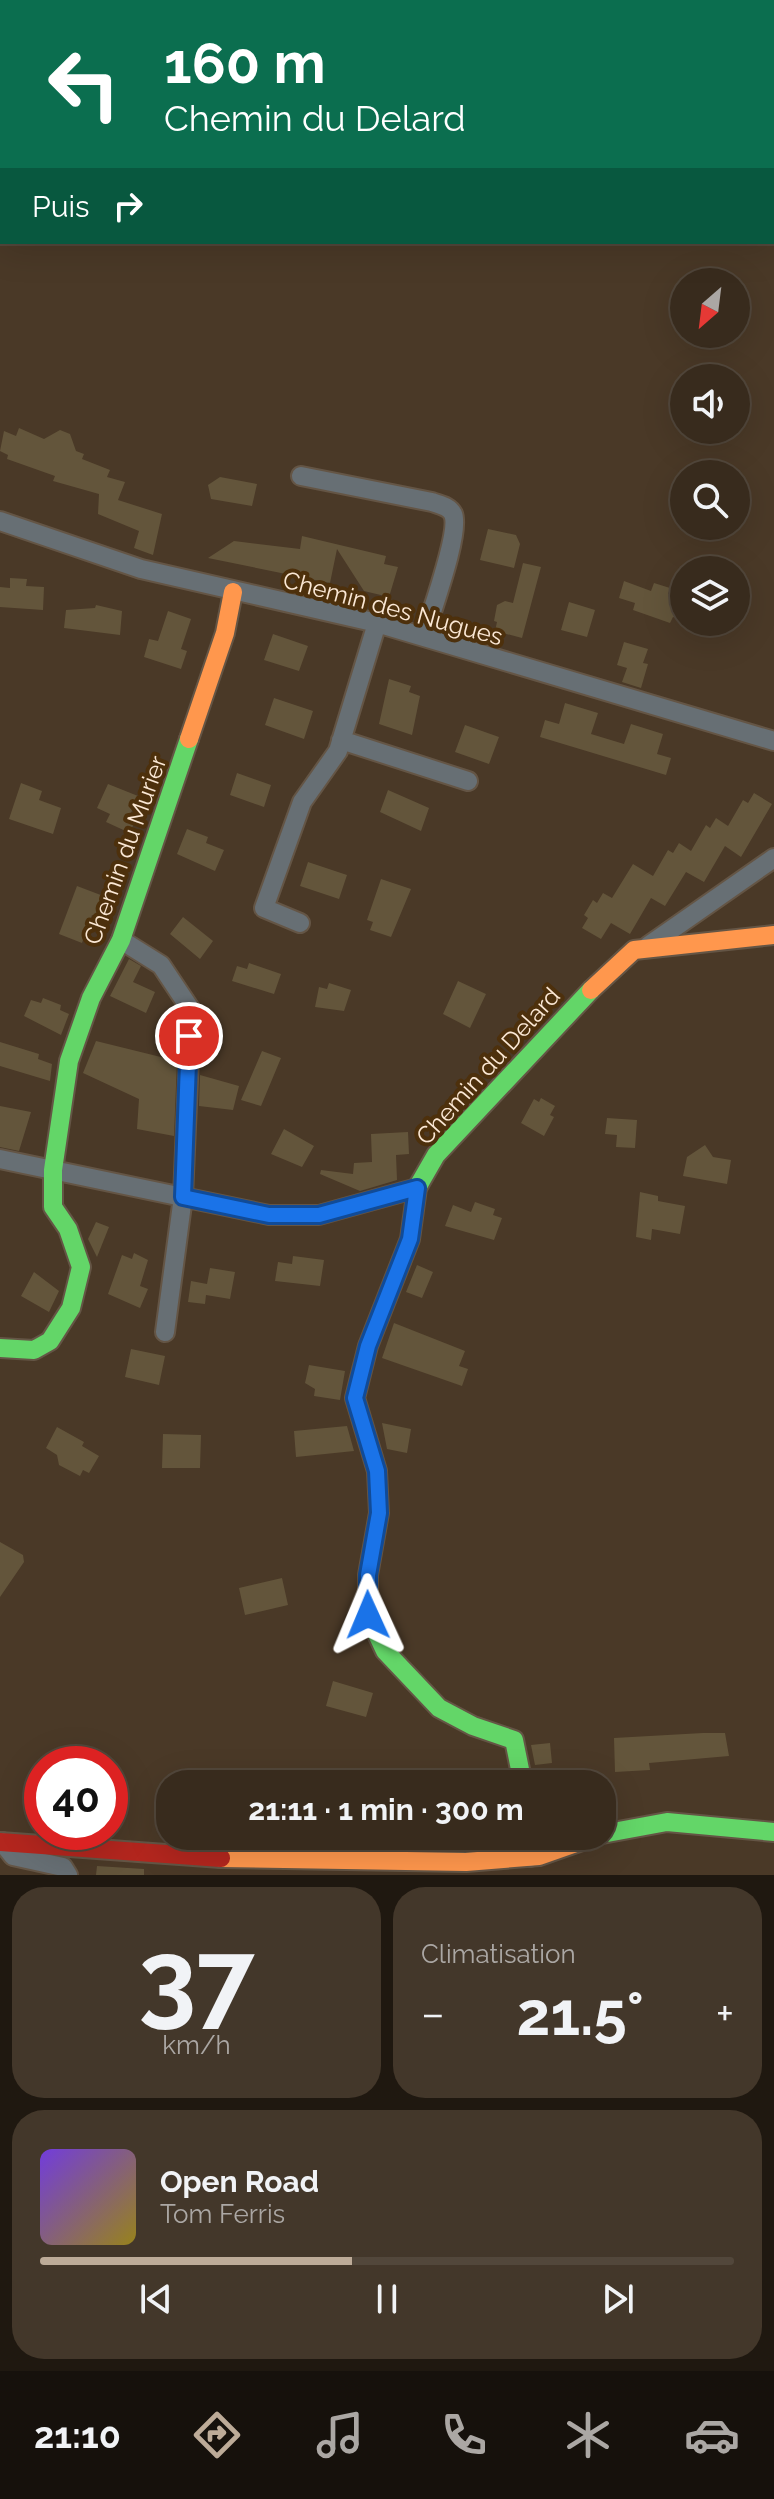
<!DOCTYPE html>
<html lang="fr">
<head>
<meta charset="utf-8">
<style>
	:root { --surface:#382b1d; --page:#43372a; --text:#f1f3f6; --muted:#aba7a4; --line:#52473b; --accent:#bdab98 }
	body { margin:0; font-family:Raleway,sans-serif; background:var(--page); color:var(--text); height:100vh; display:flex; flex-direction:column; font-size:30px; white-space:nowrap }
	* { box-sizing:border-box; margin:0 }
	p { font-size:26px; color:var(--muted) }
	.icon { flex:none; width:44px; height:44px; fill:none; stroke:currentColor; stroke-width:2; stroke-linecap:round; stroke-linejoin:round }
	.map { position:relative; height:1875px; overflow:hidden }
	.drawer { display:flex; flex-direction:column; gap:12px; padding:12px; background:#1f1810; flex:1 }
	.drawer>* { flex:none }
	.banner { position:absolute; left:0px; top:0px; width:774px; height:244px; box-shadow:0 8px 32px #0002,0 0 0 2px var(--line); background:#0b6e4f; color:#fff; overflow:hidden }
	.needle { width:52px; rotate:208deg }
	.fabs { position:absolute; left:670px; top:268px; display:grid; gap:16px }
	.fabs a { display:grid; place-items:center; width:80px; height:80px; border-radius:50%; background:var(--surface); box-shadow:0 8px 32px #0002,0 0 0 2px var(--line); font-size:40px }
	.speed { position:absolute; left:24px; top:1746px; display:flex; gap:16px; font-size:40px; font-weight:700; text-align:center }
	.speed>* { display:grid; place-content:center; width:104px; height:104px; border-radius:50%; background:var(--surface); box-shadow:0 8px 32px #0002,0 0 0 2px var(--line); line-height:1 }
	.speed .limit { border:12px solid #d22; background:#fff; color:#111 }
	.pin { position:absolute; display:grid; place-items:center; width:68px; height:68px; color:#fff; margin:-34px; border:4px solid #fff; border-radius:50%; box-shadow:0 2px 8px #0007 }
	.me { position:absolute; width:88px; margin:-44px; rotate:359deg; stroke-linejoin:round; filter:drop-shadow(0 0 6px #0008) }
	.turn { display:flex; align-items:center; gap:28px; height:168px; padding:0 32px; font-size:36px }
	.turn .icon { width:104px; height:104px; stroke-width:2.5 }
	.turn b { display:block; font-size:56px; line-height:68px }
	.then { display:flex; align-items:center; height:76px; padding:0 32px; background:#0003; gap:16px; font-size:30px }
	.big { font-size:60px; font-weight:700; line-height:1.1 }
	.drawer .card { flex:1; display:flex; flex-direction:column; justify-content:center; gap:12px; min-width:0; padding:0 28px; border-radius:32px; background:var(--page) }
	.drawer .dial { align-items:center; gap:0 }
	.dial b { font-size:104px; line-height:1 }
	.song { display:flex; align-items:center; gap:24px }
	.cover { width:96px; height:96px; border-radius:12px; background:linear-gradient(135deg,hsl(260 70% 55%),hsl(50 70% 35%)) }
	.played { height:8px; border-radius:4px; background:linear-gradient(90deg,var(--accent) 45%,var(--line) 45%) }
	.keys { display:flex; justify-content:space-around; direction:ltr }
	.heat { display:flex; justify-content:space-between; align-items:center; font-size:44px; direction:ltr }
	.drawer .tiles { flex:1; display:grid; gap:12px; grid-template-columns:1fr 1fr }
	.card:last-child { grid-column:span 2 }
	.trip { position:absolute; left:156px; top:1770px; width:460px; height:80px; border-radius:32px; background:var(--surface); box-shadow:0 8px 32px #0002,0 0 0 2px var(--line); font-weight:700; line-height:80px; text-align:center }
	.menu { display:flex; height:128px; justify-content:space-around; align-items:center; background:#16110c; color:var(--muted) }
	.menu .icon { width:56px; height:56px }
	.menu .active { color:var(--accent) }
	.menu b { font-size:36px; color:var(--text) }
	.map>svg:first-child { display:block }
</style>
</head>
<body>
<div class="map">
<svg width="774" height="1875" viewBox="0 0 774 1875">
	<rect width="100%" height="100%" fill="#4a3927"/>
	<path fill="#63553b" d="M19,428L44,439L60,430L70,434L76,451L84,454L82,459L110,470L107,477L125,482L118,500L162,514L153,555L134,548L139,531L98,514L99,494L53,481L55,476L7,459L8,455L0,451L4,431L16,436Z
		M220,477L257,484L252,506L211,499L208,485Z
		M488,529L516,535L520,544L514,568L480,560Z
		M302,536L386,556L384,564L398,567L389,597L364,591L337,549L330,583L208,558L234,541L300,549Z
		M523,563L541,567L522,638L495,631L497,622L494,621L497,605L505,601L513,603Z
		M10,578L27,579L26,586L44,587L43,610L0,607V587L10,588Z
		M624,581L651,591L654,583L670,588L668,594L684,600V621L673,617L670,623L633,610L635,603L619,598Z
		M569,602L595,610L587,637L561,630Z
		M96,605L122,611L120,635L64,628L66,610L95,608Z
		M168,611L191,619L181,649L187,651L181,669L144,657L149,639L158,641Z
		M273,634L308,646L299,671L264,660Z
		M624,642L648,649L643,663L648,664L641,688L622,682L627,668L617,665Z
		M389,679L411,686L409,692L420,696L412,735L379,724Z
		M274,698L313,711L304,739L265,725Z
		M565,703L598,713L591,734L624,744L631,724L663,734L657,754L671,758L666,775L540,737L545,720L559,724Z
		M465,725L499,737L489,764L455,752Z
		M237,773L271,785L264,807L230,795Z
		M21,783L42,791L39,800L61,808L53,834L9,819Z
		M108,784L138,796L131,813L137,816L130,833L106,822L110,814L97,808Z
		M388,790L429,808L421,831L380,812Z
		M754,793L772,804L741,857L725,846L704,882L686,872L665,906L651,898L630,934L611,923L601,939L582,928L588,918L584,915L593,900L597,903L603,893L612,898L633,864L653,876L668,850L673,853L679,843L691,851L706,825L710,828L716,818L728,826L743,800L748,803Z
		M187,829L208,837L206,843L224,850L215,871L177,854Z
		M308,862L347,875L339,899L300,886Z
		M381,879L411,889L391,937L370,930L373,922L367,920Z
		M77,886L106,897L99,917L92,915L82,943L59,934Z
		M183,917L213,941L200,959L170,934Z
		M129,959L141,966L133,982L155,992L146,1013L110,996Z
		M249,963L281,974L274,994L232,981L237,966L247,969Z
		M458,981L486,994L470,1028L443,1014Z
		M329,983L351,990L344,1011L315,1007L319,987L327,989Z
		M43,998L61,1005L60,1010L69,1014L61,1035L24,1016L31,1000L41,1003Z
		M96,1041L177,1061L174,1136L137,1129L139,1099L83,1073Z
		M0,1042L39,1054L38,1059L52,1064L50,1081L0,1066Z
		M262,1051L281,1058L261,1106L241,1100Z
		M200,1075L239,1086L233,1110L199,1106Z
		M541,1098L555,1106L550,1115L554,1117L544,1136L521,1123L534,1099L539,1102Z
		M0,1106L31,1112L19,1151L0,1147Z
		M607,1118L637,1120L635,1148L616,1147L617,1135L605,1134Z
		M284,1129L314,1146L302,1167L271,1154Z
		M408,1132L409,1154L396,1155L397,1180L360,1191L320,1174L321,1170L353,1174L354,1163L372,1162L371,1134Z
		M705,1145L713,1157L731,1160L727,1184L683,1176L687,1157Z
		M640,1192L658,1196V1201L685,1206L680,1234L652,1229L651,1240L636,1237Z
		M475,1202L495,1209L493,1215L502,1218L494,1240L445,1226L453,1205L471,1212Z
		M96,1222L109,1227L97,1257L88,1239Z
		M134,1253L148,1260L140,1286L148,1289L140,1308L108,1294L122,1255L132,1259Z
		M293,1256L324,1260L320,1286L275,1281L278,1262L292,1264Z
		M417,1265L433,1272L422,1298L406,1292Z
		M210,1268L235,1272L230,1299L206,1295L205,1304L188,1302L191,1281L207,1284Z
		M34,1272L59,1291L49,1312L21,1296Z
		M394,1323L465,1351L459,1366L468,1369L462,1386L382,1358Z
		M131,1349L165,1356L159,1385L125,1377Z
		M309,1365L345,1371L340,1400L314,1396L315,1389L305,1383Z
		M382,1423L411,1429L407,1453L387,1449Z
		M347,1426L354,1451L296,1457L294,1431Z
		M57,1427L84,1442L82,1446L99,1456L89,1473L83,1470L80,1476L59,1465L57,1455L46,1448Z
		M163,1434L201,1435L200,1468H162Z
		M0,1542L23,1555L24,1562L0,1597Z
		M282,1578L288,1605L245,1615L239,1588Z
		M333,1681L373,1693L366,1717L326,1706Z
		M703,1733H725L729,1756L649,1763L650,1770L615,1772L614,1738Z
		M550,1743L552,1763L535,1765L531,1745Z
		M97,1866L144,1869V1875H96Z"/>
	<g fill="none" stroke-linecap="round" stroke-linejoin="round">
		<g stroke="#645545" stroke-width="22">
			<path id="street" d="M301,476L432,502C440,505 449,506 453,514C461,532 430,615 424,637
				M0,521L141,569L377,623L774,741
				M341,740L468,781
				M300,923L264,908L302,802L338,751L377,623
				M121,940L161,965L191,1010L183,1197L165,1332
				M648,946L774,858
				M0,1159L269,1215H319L417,1188
				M528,1836L530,1857
				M2,1842L13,1856L63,1867L68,1875"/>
		</g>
		<g stroke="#645545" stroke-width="22">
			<path id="fast" d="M0,1348L34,1350L50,1341L71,1308L81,1267L68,1229L53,1207V1170L69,1061L91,998L121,940L189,739
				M523,1784L514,1740L473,1726L439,1708L385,1651L368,1615V1575L379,1513L377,1471L355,1398L368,1346L410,1239L417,1188L436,1155L591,990
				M602,1834L667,1822L774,1832"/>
		</g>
		<g stroke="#645545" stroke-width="22">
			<path id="slow" d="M189,739L225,633L233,592
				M591,990L634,950L774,935
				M221,1858L466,1862L539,1856L596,1836"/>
		</g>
		<g stroke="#645545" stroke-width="22">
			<path id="jam" d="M0,1842L221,1858"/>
		</g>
		<use href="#street" stroke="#676f74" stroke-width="18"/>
		<use href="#fast" stroke="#63d668" stroke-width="18"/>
		<use href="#slow" stroke="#ff974d" stroke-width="18"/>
		<use href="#jam" stroke="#b3261e" stroke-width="18"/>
	</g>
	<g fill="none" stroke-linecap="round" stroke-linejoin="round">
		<g stroke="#114b97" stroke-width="20">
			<path id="route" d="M189,1036L183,1197L269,1215H319L417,1188L410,1239L368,1346L355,1398L377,1471L379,1513L368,1575V1615"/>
		</g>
		<use href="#route" stroke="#1a73e8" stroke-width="14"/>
	</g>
	<g text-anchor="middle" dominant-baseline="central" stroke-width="8" stroke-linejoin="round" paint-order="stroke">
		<g font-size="24" fill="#fbe8d5" stroke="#4d300c">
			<text transform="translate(393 608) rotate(15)">Chemin des Nugues</text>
			<text transform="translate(125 850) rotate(-70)">Chemin du Murier</text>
			<text transform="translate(488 1066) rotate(-48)">Chemin du Delard</text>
		</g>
	</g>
</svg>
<div class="fabs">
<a><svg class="needle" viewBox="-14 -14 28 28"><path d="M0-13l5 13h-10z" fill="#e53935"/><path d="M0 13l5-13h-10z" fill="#aba7a4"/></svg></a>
<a><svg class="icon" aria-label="sound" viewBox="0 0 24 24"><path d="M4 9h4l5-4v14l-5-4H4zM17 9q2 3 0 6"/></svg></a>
<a><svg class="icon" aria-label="search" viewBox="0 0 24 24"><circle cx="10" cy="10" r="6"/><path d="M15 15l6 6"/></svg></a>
<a><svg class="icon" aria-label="layers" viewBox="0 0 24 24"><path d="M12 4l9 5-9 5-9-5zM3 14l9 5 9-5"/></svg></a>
</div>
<div class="speed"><div class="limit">40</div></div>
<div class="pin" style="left:189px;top:1036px;background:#d93025"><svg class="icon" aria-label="arrive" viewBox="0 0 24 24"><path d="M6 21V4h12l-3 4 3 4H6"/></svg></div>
<svg class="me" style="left:368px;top:1615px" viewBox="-20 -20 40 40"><path d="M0-17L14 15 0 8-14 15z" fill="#1a73e8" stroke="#fff" stroke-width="4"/></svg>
<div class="trip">21:11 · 1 min · 300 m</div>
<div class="banner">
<div class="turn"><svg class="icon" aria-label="left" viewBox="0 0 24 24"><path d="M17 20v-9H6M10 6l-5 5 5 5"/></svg><div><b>160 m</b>Chemin du Delard</div></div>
<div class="then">Puis<svg class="icon" aria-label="right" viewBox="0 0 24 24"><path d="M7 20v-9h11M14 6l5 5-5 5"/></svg></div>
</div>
</div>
<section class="drawer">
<div class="tiles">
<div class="card dial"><b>37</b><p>km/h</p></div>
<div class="card"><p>Climatisation</p>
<div class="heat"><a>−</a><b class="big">21.5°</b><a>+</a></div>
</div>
<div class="card">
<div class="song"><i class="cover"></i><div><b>Open Road</b><p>Tom Ferris</p></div></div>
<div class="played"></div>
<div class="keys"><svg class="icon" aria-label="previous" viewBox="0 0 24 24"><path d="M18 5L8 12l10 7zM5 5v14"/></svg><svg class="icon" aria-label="pause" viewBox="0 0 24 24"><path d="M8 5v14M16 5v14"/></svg><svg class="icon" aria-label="next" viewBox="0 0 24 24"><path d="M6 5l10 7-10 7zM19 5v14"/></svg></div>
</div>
</div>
</section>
<nav class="menu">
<b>21:10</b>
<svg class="icon active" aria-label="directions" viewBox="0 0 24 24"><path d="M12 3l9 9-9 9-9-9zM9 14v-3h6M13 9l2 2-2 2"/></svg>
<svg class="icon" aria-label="music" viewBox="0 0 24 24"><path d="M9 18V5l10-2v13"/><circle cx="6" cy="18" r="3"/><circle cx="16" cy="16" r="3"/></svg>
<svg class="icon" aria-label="phone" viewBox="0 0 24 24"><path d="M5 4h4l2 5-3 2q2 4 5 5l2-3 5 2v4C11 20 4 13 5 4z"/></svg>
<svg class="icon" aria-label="climate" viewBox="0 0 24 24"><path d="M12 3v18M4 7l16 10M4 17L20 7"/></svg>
<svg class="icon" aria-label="car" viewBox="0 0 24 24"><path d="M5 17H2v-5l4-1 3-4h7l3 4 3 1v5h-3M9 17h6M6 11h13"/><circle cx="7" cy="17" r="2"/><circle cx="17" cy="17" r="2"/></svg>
</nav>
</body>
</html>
